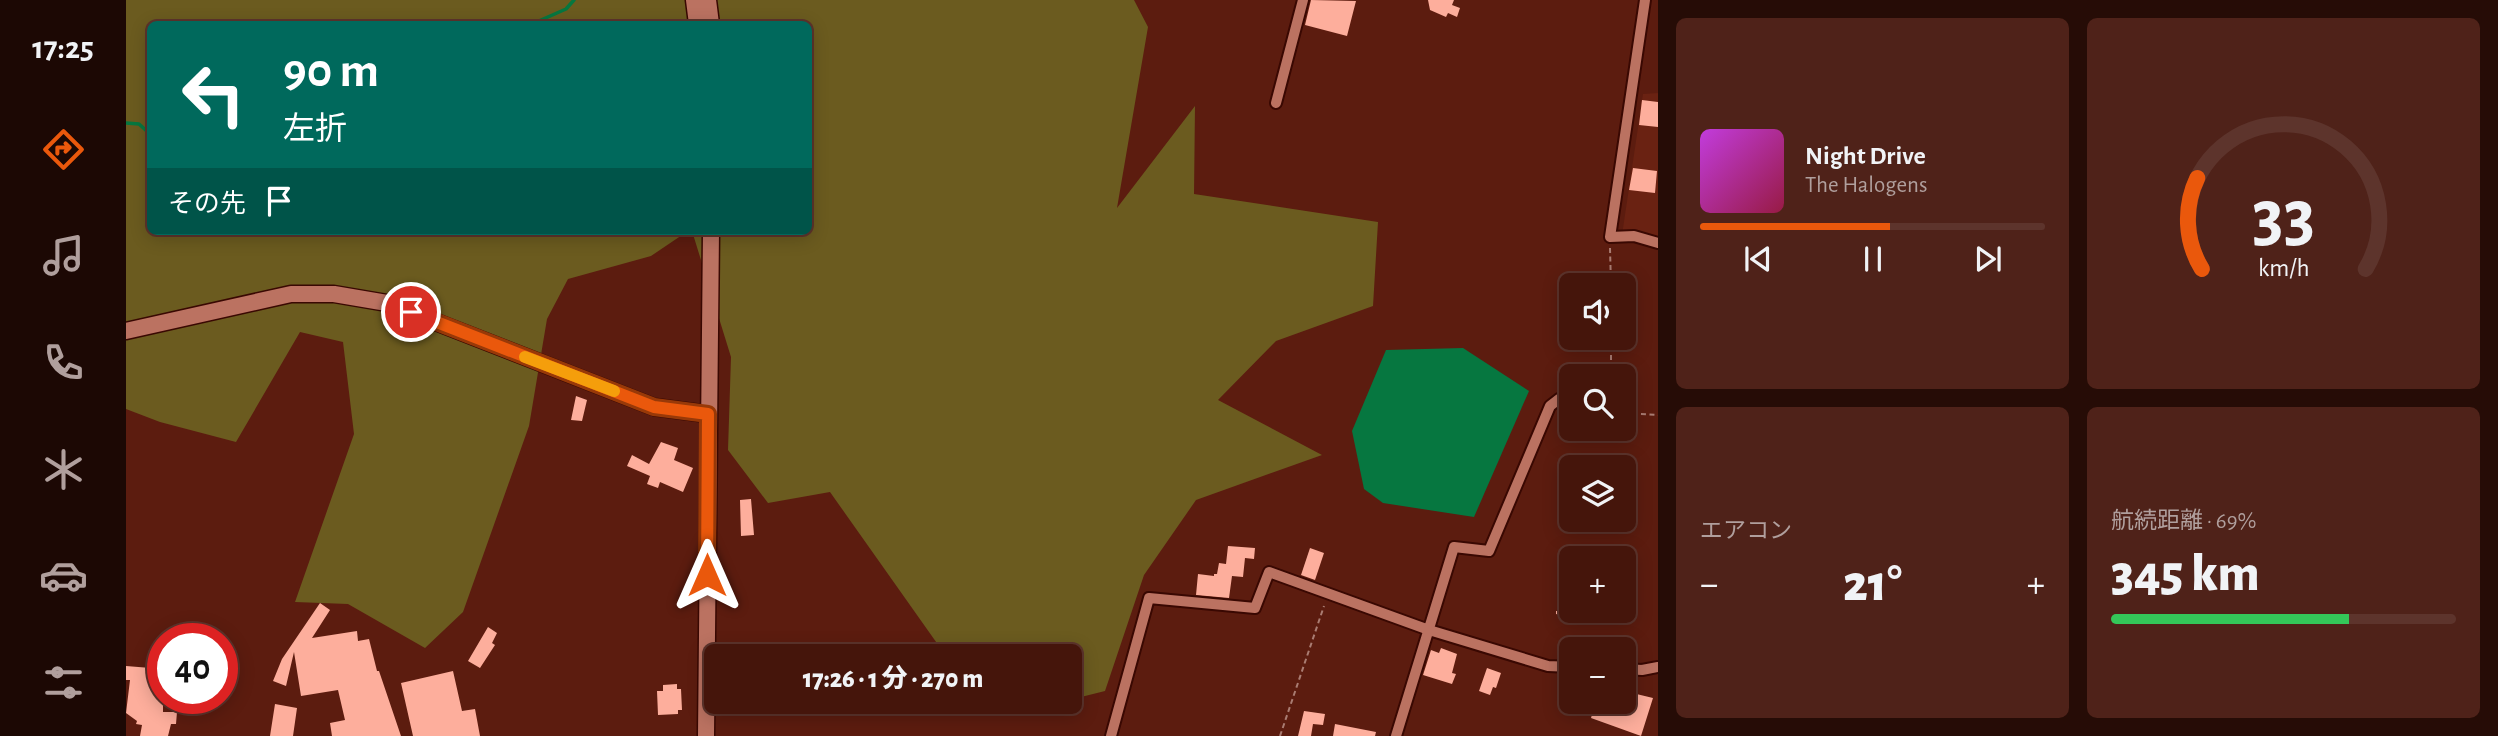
<!DOCTYPE html>
<html lang="ja">
<head>
<meta charset="utf-8">
<style>
	:root { --surface:#45150b; --page:#4f2219; --text:#f1f3f6; --muted:#b09f9d; --line:#5d342c; --accent:#ea580c }
	body { margin:0; font-family:"Alegreya Sans","Noto Sans JP",sans-serif; background:var(--page); color:var(--text); height:100vh; display:flex; flex-direction:column; font-size:26px; white-space:nowrap }
	* { box-sizing:border-box; margin:0 }
	p { font-size:23px; color:var(--muted) }
	.icon { flex:none; width:38px; height:38px; fill:none; stroke:currentColor; stroke-width:2; stroke-linecap:round; stroke-linejoin:round }
	.map { position:relative; flex:1; overflow:hidden }
	.side { display:flex; flex-direction:column; gap:18px; padding:18px; background:#260c06; width:840px }
	.side>* { flex:none }
	.guide { position:absolute; left:21px; top:21px; width:665px; height:214px; border-radius:10px; box-shadow:0 4px 18px #0003,0 0 0 2px var(--line); background:#00695c; color:#fff; overflow:hidden }
	.controls { position:absolute; left:1433px; top:273px; display:grid; gap:14px }
	.controls a { display:grid; place-items:center; width:77px; height:77px; border-radius:10px; background:var(--surface); box-shadow:0 4px 18px #0003,0 0 0 2px var(--line); font-size:35px }
	.speed { position:absolute; left:21px; top:623px; display:flex; gap:14px; font-size:35px; font-weight:700; text-align:center }
	.speed>* { display:grid; place-content:center; width:91px; height:91px; border-radius:50%; background:var(--surface); box-shadow:0 4px 18px #0003,0 0 0 2px var(--line); line-height:1 }
	.speed .limit { border:10px solid #d22; background:#fff; color:#111 }
	.pin { position:absolute; display:grid; place-items:center; width:60px; height:60px; color:#fff; margin:-30px; border:4px solid #fff; border-radius:50%; box-shadow:0 2px 7px #0007 }
	.me { position:absolute; width:77px; margin:-38px; rotate:0deg; stroke-linejoin:round; filter:drop-shadow(0 0 5px #0008) }
	.turn { display:flex; align-items:center; gap:24px; height:147px; padding:0 21px; font-size:32px }
	.turn .icon { width:91px; height:91px; stroke-width:2.5 }
	.turn b { display:block; font-size:49px; line-height:60px }
	.then { display:flex; align-items:center; height:66px; padding:0 21px; background:#0003; gap:14px; font-size:26px }
	.big { font-size:52px; font-weight:800; line-height:1.1 }
	.side .tile { flex:1; display:flex; flex-direction:column; justify-content:center; gap:10px; min-width:0; padding:0 24px; border-radius:10px; background:var(--page) }
	.side .dial { align-items:center; gap:0 }
	.dial svg { height:182px; overflow:visible; fill:none; stroke:var(--line); stroke-width:7; stroke-linecap:round; text-anchor:middle }
	.dial text { fill:var(--text); stroke:none }
	.song { display:flex; align-items:center; gap:21px }
	.cover { width:84px; height:84px; border-radius:10px; background:linear-gradient(135deg,hsl(290 70% 55%),hsl(340 70% 35%)) }
	.played { height:7px; border-radius:4px; background:linear-gradient(90deg,var(--accent) 55%,var(--line) 55%) }
	.keys { display:flex; justify-content:space-around; direction:ltr }
	.heat { display:flex; justify-content:space-between; align-items:center; font-size:38px; direction:ltr }
	.charge { height:10px; border-radius:5px; background:linear-gradient(90deg,#34c759 69%,var(--line) 0) }
	.side .tiles { flex:1; display:grid; gap:18px; grid-template-columns:repeat(2,1fr) }
	.trip { position:absolute; left:578px; top:644px; width:378px; height:70px; border-radius:10px; background:var(--surface); box-shadow:0 4px 18px #0003,0 0 0 2px var(--line); font-weight:800; line-height:70px; text-align:center }
	main { display:flex; flex:1; min-height:0 }
	.menu { display:flex; flex-direction:column; width:126px; justify-content:space-around; align-items:center; background:#1c0804; color:var(--muted) }
	.menu .icon { width:49px; height:49px }
	.menu .current { color:var(--accent) }
	.menu b { font-size:32px; color:var(--text) }
	.map>svg:first-child { display:block }
</style>
</head>
<body>
<main>
<nav class="menu">
<b>17:25</b>
<svg class="icon current" aria-label="directions" viewBox="0 0 24 24"><path d="M12 3l9 9-9 9-9-9zM9 14v-3h6M13 9l2 2-2 2"/></svg>
<svg class="icon" aria-label="music" viewBox="0 0 24 24"><path d="M9 18V5l10-2v13"/><circle cx="6" cy="18" r="3"/><circle cx="16" cy="16" r="3"/></svg>
<svg class="icon" aria-label="phone" viewBox="0 0 24 24"><path d="M5 4h4l2 5-3 2q2 4 5 5l2-3 5 2v4C11 20 4 13 5 4z"/></svg>
<svg class="icon" aria-label="climate" viewBox="0 0 24 24"><path d="M12 3v18M4 7l16 10M4 17L20 7"/></svg>
<svg class="icon" aria-label="car" viewBox="0 0 24 24"><path d="M5 17H2v-5l4-1 3-4h7l3 4 3 1v5h-3M9 17h6M6 11h13"/><circle cx="7" cy="17" r="2"/><circle cx="17" cy="17" r="2"/></svg>
<svg class="icon" aria-label="filters" viewBox="0 0 24 24"><path d="M4 7h16M4 17h16"/><circle cx="9" cy="7" r="2"/><circle cx="15" cy="17" r="2"/></svg>
</nav>
<div class="map">
<svg width="1532" height="736" viewBox="0 0 1532 736">
	<rect width="100%" height="100%" fill="#5c1c0f"/>
	<path fill="#6a2212" d="M1532,93V237L1511,232L1496,235L1517,94Z"/>
	<path fill="#6b5b1f" d="M0,0H1008L1022,27L991,208L1069,106L1068,194L1252,222L1247,306L1150,341L1092,400L1196,455L1070,500L1018,575L979,691L943,700V656H820L704,492L642,503L602,450L605,357L566,231H682V24H24V231H562L525,256L442,279L421,319L403,426L337,612L299,648L222,604L169,602L228,434L217,342L174,332L110,442L34,422L0,409Z"/>
	<path fill="#067740" d="M1337,348L1403,391L1348,517L1257,503L1238,489L1226,431L1260,350Z"/>
	<g fill="none" stroke-linecap="round" stroke-linejoin="round">
		<path stroke="#067740" stroke-width="3.5" d="M406,24L440,9L448,0
			M0,123L13,124L24,134"/>
	</g>
	<path fill="#fdae9c" d="M1185,0L1230,1L1221,36L1179,25Z
		M1302,0H1328L1326,5L1334,8L1331,17L1322,13L1320,17L1304,10Z
		M1516,100L1532,102V127L1513,125Z
		M1507,168L1531,171L1529,193L1503,190Z
		M450,396L461,400L456,421L445,420Z
		M535,442L552,448L548,460L567,468L557,492L534,482L532,488L521,484L524,476L501,466L506,455L523,464Z
		M625,499L628,535L615,536L614,500Z
		M1102,546L1129,548L1128,559L1119,558L1117,577L1106,576L1103,598L1070,595L1072,574L1088,576V574H1091L1093,563L1100,564Z
		M1184,548L1198,553L1189,580L1175,575Z
		M1442,587H1446V611H1471L1469,621L1462,622L1430,614V611H1436Z
		M194,603L204,610L186,638L231,631L232,641L243,639L251,671H253L275,736H206L204,723L219,720L212,690L175,696L168,652L160,686L147,681L156,659Z
		M362,627L371,633L366,643L369,645L354,668L342,661Z
		M1315,648L1331,654L1326,673L1330,674L1326,684L1297,675L1305,650L1313,653Z
		M0,666L37,669V712H51L50,724H45L42,736H14L16,725L10,724L11,721L0,713L4,680H0Z
		M1361,668L1375,673L1370,688L1367,687L1364,695L1353,691Z
		M327,671L336,711L349,709L354,736H287L275,683Z
		M551,684V689H555L556,710H552V714L532,715L531,691H537V685Z
		M1498,691L1527,698L1515,736L1465,718L1470,702H1498Z
		M149,704L171,708L167,736H144Z
		M1178,711L1199,714L1197,725L1187,724L1185,736H1172Z
		M1209,724L1250,732L1249,736H1207Z"/>
	<g fill="none" stroke-linecap="round" stroke-linejoin="round">
		<g stroke="#390802" stroke-width="14">
			<path id="street" d="M1519,0L1484,237L1508,236L1532,243
				M1150,103L1177,0
				M1498,669L1516,670L1532,667
				M985,736L1023,598L1129,608L1143,572L1303,630L1422,666L1446,667
				M1270,736L1328,547L1363,551L1424,406L1433,399H1446"/>
		</g>
		<g stroke="#390802" stroke-width="19">
			<path id="secondary" d="M568,0L571,24
				M582,0L585,24
				M0,331L165,294H208L261,303L528,407L582,414
				M580,736L585,231"/>
		</g>
		<path stroke="#a97c72" stroke-width="2" stroke-dasharray="5 3.5" stroke-linecap="butt" d="M1484,248L1485,285
			M1485,338V376
			M1498,413L1532,415
			M1154,736L1198,606"/>
		<use href="#street" stroke="#bb7261" stroke-width="10"/>
		<use href="#secondary" stroke="#bb7261" stroke-width="16"/>
	</g>
	<g fill="none" stroke-linecap="round" stroke-linejoin="round">
		<g stroke="#983908" stroke-width="18">
			<path id="route" d="M285,312L528,407L582,414L581,575"/>
		</g>
		<use href="#route" stroke="#ea580c" stroke-width="12"/>
		<path stroke="#f59e0b" stroke-width="12" d="M399,357L488,391"/>
	</g>
</svg>
<div class="controls">
<a><svg class="icon" aria-label="sound" viewBox="0 0 24 24"><path d="M4 9h4l5-4v14l-5-4H4zM17 9q2 3 0 6"/></svg></a>
<a><svg class="icon" aria-label="search" viewBox="0 0 24 24"><circle cx="10" cy="10" r="6"/><path d="M15 15l6 6"/></svg></a>
<a><svg class="icon" aria-label="layers" viewBox="0 0 24 24"><path d="M12 4l9 5-9 5-9-5zM3 14l9 5 9-5"/></svg></a>
<a>+</a>
<a>−</a>
</div>
<div class="speed"><div class="limit">40</div></div>
<div class="pin" style="left:285px;top:312px;background:#d93025"><svg class="icon" aria-label="arrive" viewBox="0 0 24 24"><path d="M6 21V4h12l-3 4 3 4H6"/></svg></div>
<svg class="me" style="left:581px;top:575px" viewBox="-20 -20 40 40"><path d="M0-17L14 15 0 8-14 15z" fill="#ea580c" stroke="#fff" stroke-width="4"/></svg>
<div class="trip">17:26 · 1 分 · 270 m</div>
<div class="guide">
<div class="turn"><svg class="icon" aria-label="left" viewBox="0 0 24 24"><path d="M17 20v-9H6M10 6l-5 5 5 5"/></svg><div><b>90 m</b>左折</div></div>
<div class="then">その先<svg class="icon" aria-label="arrive" viewBox="0 0 24 24"><path d="M6 21V4h12l-3 4 3 4H6"/></svg></div>
</div>
</div>
<section class="side">
<div class="tiles">
<div class="tile">
<div class="song"><i class="cover"></i><div><b>Night Drive</b><p>The Halogens</p></div></div>
<div class="played"></div>
<div class="keys"><svg class="icon" aria-label="previous" viewBox="0 0 24 24"><path d="M18 5L8 12l10 7zM5 5v14"/></svg><svg class="icon" aria-label="pause" viewBox="0 0 24 24"><path d="M8 5v14M16 5v14"/></svg><svg class="icon" aria-label="next" viewBox="0 0 24 24"><path d="M6 5l10 7-10 7zM19 5v14"/></svg></div>
</div>
<div class="tile dial"><svg viewBox="0 0 100 80">
<path d="M14 69A42 42 0 1 1 86 69"/>
<path d="M14 69A42 42 0 0 1 12 29" stroke="#ea580c"/>
<text x="50" y="56" font-size="32" font-weight="700">33</text>
<text x="50" y="72" font-size="11">km/h</text>
</svg></div>
<div class="tile"><p>エアコン</p>
<div class="heat"><a>−</a><b class="big">21°</b><a>+</a></div>
</div>
<div class="tile"><p>航続距離 · 69%</p><b class="big">345 km</b><div class="charge"></div></div>
</div>
</section>
</main>
</body>
</html>
